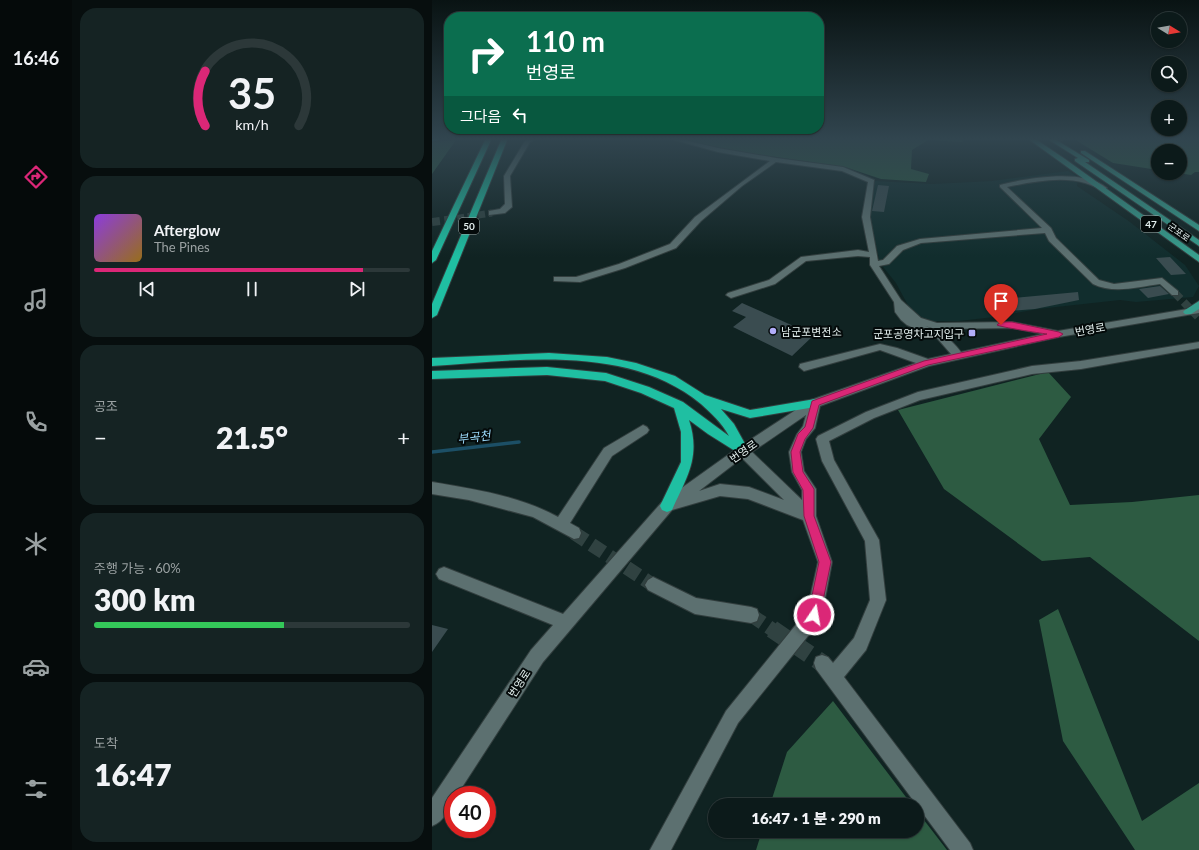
<!DOCTYPE html>
<html lang="ko">
<head>
<meta charset="utf-8">
<style>
	:root { --surface:#0c1a1a; --page:#152323; --text:#f1f3f6; --muted:#9aa1a2; --line:#2c3839; --accent:#db2777 }
	body { margin:0; font-family:Lato,"Noto Sans KR",sans-serif; background:var(--page); color:var(--text); height:100vh; display:flex; flex-direction:column; font-size:15px; white-space:nowrap }
	* { box-sizing:border-box; margin:0 }
	p { font-size:13px; color:var(--muted) }
	.icon { flex:none; width:22px; height:22px; fill:none; stroke:currentColor; stroke-width:2; stroke-linecap:round; stroke-linejoin:round }
	.map { position:relative; flex:1; overflow:hidden }
	.details { display:flex; flex-direction:column; gap:8px; padding:8px; background:#070e0e; width:360px }
	.details>* { flex:none }
	.top-card { position:absolute; left:12px; top:12px; width:380px; height:122px; border-radius:16px; box-shadow:0 1px 3px #0004,0 0 0 1px var(--line); background:#0b6e4f; color:#fff; overflow:hidden }
	.needle { width:26px; rotate:101deg }
	.controls { position:absolute; left:719px; top:12px; display:grid; gap:8px }
	.controls a { display:grid; place-items:center; width:36px; height:36px; border-radius:50%; background:var(--surface); box-shadow:0 1px 3px #0004,0 0 0 1px var(--line); font-size:20px }
	.speed { position:absolute; left:12px; top:786px; display:flex; gap:8px; font-size:20px; font-weight:700; text-align:center }
	.speed>* { display:grid; place-content:center; width:52px; height:52px; border-radius:50%; background:var(--surface); box-shadow:0 1px 3px #0004,0 0 0 1px var(--line); line-height:1 }
	.speed .limit { border:6px solid #d22; background:#fff; color:#111 }
	.pin { position:absolute; display:grid; place-items:center; width:34px; height:34px; color:#fff; margin:-41px -17px; border-radius:50% 50% 50% 0; rotate:-45deg; box-shadow:0 0 4px #0007 }
	.pin .icon { rotate:45deg }
	.me { position:absolute; width:44px; margin:-22px; rotate:12deg; stroke-linejoin:round; filter:drop-shadow(0 0 3px #0008) }
	.turn { display:flex; align-items:center; gap:14px; height:84px; padding:0 16px; font-size:18px }
	.turn .icon { width:52px; height:52px; stroke-width:2.5 }
	.turn b { display:block; font-size:28px; line-height:34px }
	.then { display:flex; align-items:center; height:38px; padding:0 16px; background:#0003; gap:8px; font-size:15px }
	.big { font-size:30px; font-weight:800; line-height:1.1 }
	.details .widget { flex:1; display:flex; flex-direction:column; justify-content:center; gap:6px; min-width:0; padding:0 14px; border-radius:16px; background:var(--page) }
	.details .dial { align-items:center; gap:0 }
	.dial svg { height:104px; overflow:visible; fill:none; stroke:var(--line); stroke-width:7; stroke-linecap:round; text-anchor:middle }
	.dial text { fill:var(--text); stroke:none }
	.song { display:flex; align-items:center; gap:12px }
	.cover { width:48px; height:48px; border-radius:6px; background:linear-gradient(135deg,hsl(270 70% 55%),hsl(40 70% 35%)) }
	.played { height:4px; border-radius:2px; background:linear-gradient(90deg,var(--accent) 85%,var(--line) 85%) }
	.keys { display:flex; justify-content:space-around; direction:ltr }
	.heat { display:flex; justify-content:space-between; align-items:center; font-size:22px; direction:ltr }
	.charge { height:6px; border-radius:3px; background:linear-gradient(90deg,#34c759 60%,var(--line) 0) }
	.trip { position:absolute; left:276px; top:798px; width:216px; height:40px; border-radius:20px; background:var(--surface); box-shadow:0 1px 3px #0004,0 0 0 1px var(--line); font-weight:800; line-height:40px; text-align:center }
	main { display:flex; flex:1; min-height:0 }
	.tabs { display:flex; flex-direction:column; width:72px; justify-content:space-around; align-items:center; background:#050a0a; color:var(--muted) }
	.tabs .icon { width:28px; height:28px }
	.tabs .selected { color:var(--accent) }
	.tabs b { font-size:18px; color:var(--text) }
	.map>svg:first-child { display:block }
</style>
</head>
<body>
<main>
<nav class="tabs">
<b>16:46</b>
<svg class="icon selected" aria-label="directions" viewBox="0 0 24 24"><path d="M12 3l9 9-9 9-9-9zM9 14v-3h6M13 9l2 2-2 2"/></svg>
<svg class="icon" aria-label="music" viewBox="0 0 24 24"><path d="M9 18V5l10-2v13"/><circle cx="6" cy="18" r="3"/><circle cx="16" cy="16" r="3"/></svg>
<svg class="icon" aria-label="phone" viewBox="0 0 24 24"><path d="M5 4h4l2 5-3 2q2 4 5 5l2-3 5 2v4C11 20 4 13 5 4z"/></svg>
<svg class="icon" aria-label="climate" viewBox="0 0 24 24"><path d="M12 3v18M4 7l16 10M4 17L20 7"/></svg>
<svg class="icon" aria-label="car" viewBox="0 0 24 24"><path d="M5 17H2v-5l4-1 3-4h7l3 4 3 1v5h-3M9 17h6M6 11h13"/><circle cx="7" cy="17" r="2"/><circle cx="17" cy="17" r="2"/></svg>
<svg class="icon" aria-label="filters" viewBox="0 0 24 24"><path d="M4 7h16M4 17h16"/><circle cx="9" cy="7" r="2"/><circle cx="15" cy="17" r="2"/></svg>
</nav>
<section class="details">
<div class="widget dial"><svg viewBox="0 0 100 80">
<path d="M14 69A42 42 0 1 1 86 69"/>
<path d="M14 69A42 42 0 0 1 14 27" stroke="#db2777"/>
<text x="50" y="56" font-size="32" font-weight="700">35</text>
<text x="50" y="72" font-size="11">km/h</text>
</svg></div>
<div class="widget">
<div class="song"><i class="cover"></i><div><b>Afterglow</b><p>The Pines</p></div></div>
<div class="played"></div>
<div class="keys"><svg class="icon" aria-label="previous" viewBox="0 0 24 24"><path d="M18 5L8 12l10 7zM5 5v14"/></svg><svg class="icon" aria-label="pause" viewBox="0 0 24 24"><path d="M8 5v14M16 5v14"/></svg><svg class="icon" aria-label="next" viewBox="0 0 24 24"><path d="M6 5l10 7-10 7zM19 5v14"/></svg></div>
</div>
<div class="widget"><p>공조</p>
<div class="heat"><a>−</a><b class="big">21.5°</b><a>+</a></div>
</div>
<div class="widget"><p>주행 가능 · 60%</p><b class="big">300 km</b><div class="charge"></div></div>
<div class="widget"><p>도착</p><b class="big">16:47</b></div>
</section>
<div class="map">
<svg width="767" height="850" viewBox="0 0 767 850">
	<rect width="100%" height="100%" fill="#102322"/>
	<path fill="#112d2d" d="M636,171L646,177L645,186L698,222L753,265L767,286L761,297L704,302L688,300L606,309L562,317L527,321H501L490,318L478,309L464,283L448,263L437,216L443,181L501,184L560,181Z"/>
	<path fill="#2d5b42" d="M245,138H534L530,142L496,140L480,150L479,169L497,174L494,182L449,179L413,167L288,149Z
		M647,138H767V172H763L759,175L746,173H748V151H726V170L681,163L642,139Z
		M24,140L0,174V142Z
		M616,372L639,397L607,439L638,505L700,502L767,495V641L658,557L610,561L512,489L466,410Z
		M626,609L710,821L767,783V850H703L631,741L607,620Z
		M401,701L480,805H338L355,752Z
		M485,811L515,850H324L330,831H485Z"/>
	<g fill="none" stroke-linecap="round" stroke-linejoin="round">
		<path stroke="#1c4f66" stroke-width="3.5" d="M0,452L87,442"/>
	</g>
	<path fill="#3a4c50" d="M446,185L457,186L452,212L440,211Z
		M738,257L754,274L739,275L724,258Z
		M728,286L737,294L716,298L707,289Z
		M646,292L647,300L603,309L578,311L570,299Z
		M310,303L382,335L360,356L301,327L314,317L300,311Z
		M0,625L16,629L0,652Z"/>
	<g fill="none" stroke-linecap="round" stroke-linejoin="round">
		<path stroke="#304241" stroke-width="7" stroke-dasharray="7 3.5" stroke-linecap="butt" d="M15,220L60,213"/>
		<path stroke="#304241" stroke-width="8" stroke-dasharray="8 4.5" stroke-linecap="butt" d="M0,222L22,219
			M743,293L767,318"/>
		<path stroke="#304241" stroke-width="14" stroke-dasharray="14 7" stroke-linecap="butt" d="M142,533L221,585
			M319,615L341,630"/>
		<path stroke="#304241" stroke-width="18" stroke-dasharray="18 9" stroke-linecap="butt" d="M340,629L390,663"/>
		<g stroke="#323e3e" stroke-width="2">
			<path id="minor" d="M97,138H116L102,140L98,142L78,176L80,207L73,213L57,215V211L68,209L73,204L72,176L93,141Z
				M235,138H244L286,148L344,158L411,167L442,180L438,217L446,261L451,260L465,246L488,239L610,228L568,187V185C595,178 651,168 675,188L671,190C665,188 660,185 653,183C629,176 600,182 575,187L619,228L624,238L667,280L682,284L730,278L746,291V295H740L728,284C706,287 681,294 661,284L617,241L613,233L489,243L471,250L457,264L447,266L469,300L489,318L505,323L580,322L626,331L767,307V313L627,337L497,366L388,406L383,428L374,439L369,452L372,471L384,489V516L400,562L390,615L388,621L306,723L239,850H218L294,711L375,611L386,562L371,520L316,499L288,496L240,510L111,662L25,795H21C21,807 11,822 0,826V798L99,650L121,625L7,579L4,574L7,569L12,567L131,614L230,502L307,447L379,400L484,363L448,350L372,371L367,367L368,364L448,344L465,348L496,359L519,354L505,338L475,325L469,320L463,312L462,302L438,265V257L426,256L374,261L343,284L299,298L294,295L296,293L337,280L369,257L426,250L437,252L430,217L436,182L410,171L344,162L310,186L269,221L244,248L193,268L148,282L122,281V277H144L187,264L238,244L263,217L338,161L286,152ZM493,326L504,329L580,328L611,334L529,352C518,338 510,332 493,326ZM374,415L371,426L365,434L357,452L360,472L370,490V500L320,452ZM310,458L352,500L317,487L288,484L267,491Z
				M630,138H638L628,141V139Z
				M767,342V348L649,369L600,374L488,400L442,418L397,441L402,460L447,540L454,600L434,650L412,677L538,843L541,850H518L384,669L382,663L384,657L390,655L396,657L401,663L422,638L438,600L433,541L390,461L384,439L386,436L434,412L486,392L600,366L649,361Z
				M211,425L215,427L217,430L215,433L180,456L138,523L147,528L149,533L147,538L142,539L101,517L37,500L0,494V482C42,489 88,496 126,517L172,448Z
				M221,577L264,598L319,607L325,609L327,615L325,621L319,623L263,614L216,590L213,585L216,580Z"/>
		</g>
		<g stroke="#323e3e" stroke-width="2">
			<path id="major" d="M595,138H602L633,159L767,255V262Z
				M614,138H621L657,160V162H653L767,240V246L643,161V159L646,158Z
				M649,151H653L767,225V231L649,153Z
				M767,301V309L759,314H753L751,312L753,310Z"/>
		</g>
		<g stroke="#323e3e" stroke-width="2">
			<path id="highway" d="M0,138H18L0,141Z
				M54,138H60L4,260L0,263V251Z
				M70,138H76L5,315L0,318V304Z
				M117,353L175,357L204,363L243,376L273,395L318,410L383,399L387,400L389,403L387,406L383,407L318,418L289,409L302,424L317,451L315,455L311,456L276,434L257,420C269,457 255,477 240,510L235,512L230,510L228,506L249,462V432L242,408L209,393L173,381L115,375L0,379V371L115,367L174,373L217,387L251,402L297,436C290,423 279,413 269,404C197,344 86,360 0,366V358Z"/>
		</g>
		<use href="#minor" fill="#5c7070" fill-rule="evenodd"/>
		<use href="#major" fill="#379f8e" fill-rule="evenodd"/>
		<use href="#highway" fill="#1fbfa2" fill-rule="evenodd"/>
	</g>
	<linearGradient id="sky" x2="0" y2="1"><stop stop-color="#091313"/><stop offset="0.54" stop-color="#31454f"/><stop offset="1" stop-color="#31454f" stop-opacity="0"/></linearGradient>
	<rect width="767" height="257" fill="url(#sky)"/>
	<path fill="#db2777" stroke="#8e194d" d="M580,322L627,332L631,334L627,337L496,365L387,405L381,428L373,439L368,452L371,472L382,489V516L399,562L388,615L386,619L382,621L378,619L376,615L387,562L372,516L371,490L361,472L359,452L366,434L373,427L380,401L492,361L615,334C607,333 568,327 565,325L569,322Z"/>
	<g fill="#b2adf9" stroke="#040a0a" stroke-width="1.5">
		<circle cx="341" cy="331" r="4"/>
		<rect x="536" y="329" width="8" height="8" rx="2"/>
	</g>
	<g text-anchor="middle" dominant-baseline="central" stroke-width="4" stroke-linejoin="round" paint-order="stroke">
		<g font-size="9" fill="#e4f0ef" stroke="#040a0a">
			<text transform="translate(747 232) rotate(36)">군포로</text>
		</g>
		<g fill="#040a0a" stroke="#a1abaa" stroke-width="1">
			<rect x="709" y="216" width="20" height="16" rx="3"/>
			<rect x="27" y="218" width="20" height="16" rx="3"/>
		</g>
		<g font-size="10" font-weight="bold" fill="#e4f0ef">
			<text x="719" y="224">47</text>
			<text x="37" y="226">50</text>
		</g>
		<g font-size="11" fill="#e4f0ef" stroke="#040a0a">
			<text transform="translate(658 329) rotate(-10)">번영로</text>
			<text transform="translate(311 451) rotate(-35)">번영로</text>
			<text transform="translate(87 683) rotate(-57)">번영로</text>
		</g>
		<g font-size="11" fill="#e4f0ef" stroke="#040a0a" text-anchor="start">
			<text x="349" y="331">남군포변전소</text>
			<text x="532" y="333" text-anchor="end">군포공영차고지입구</text>
		</g>
		<g font-size="12" font-style="italic" fill="#9ad7f7" stroke="#040a0a">
			<text transform="translate(42 437) rotate(-7)">부곡천</text>
		</g>
	</g>
</svg>
<div class="controls">
<a><svg class="needle" viewBox="-14 -14 28 28"><path d="M0-13l5 13h-10z" fill="#e53935"/><path d="M0 13l5-13h-10z" fill="#9aa1a2"/></svg></a>
<a><svg class="icon" aria-label="search" viewBox="0 0 24 24"><circle cx="10" cy="10" r="6"/><path d="M15 15l6 6"/></svg></a>
<a>+</a>
<a>−</a>
</div>
<div class="speed"><div class="limit">40</div></div>
<div class="pin" style="left:569px;top:325px;background:#d93025"><svg class="icon" aria-label="arrive" viewBox="0 0 24 24"><path d="M6 21V4h12l-3 4 3 4H6"/></svg></div>
<svg class="me" style="left:382px;top:615px" viewBox="-20 -20 40 40"><circle r="17" fill="#db2777" stroke="#fff" stroke-width="3"/><path d="M0-11L8 9 0 5-8 9z" fill="#fff"/></svg>
<div class="trip">16:47 · 1 분 · 290 m</div>
<div class="top-card">
<div class="turn"><svg class="icon" aria-label="right" viewBox="0 0 24 24"><path d="M7 20v-9h11M14 6l5 5-5 5"/></svg><div><b>110 m</b>번영로</div></div>
<div class="then">그다음<svg class="icon" aria-label="left" viewBox="0 0 24 24"><path d="M17 20v-9H6M10 6l-5 5 5 5"/></svg></div>
</div>
</div>
</main>
</body>
</html>
